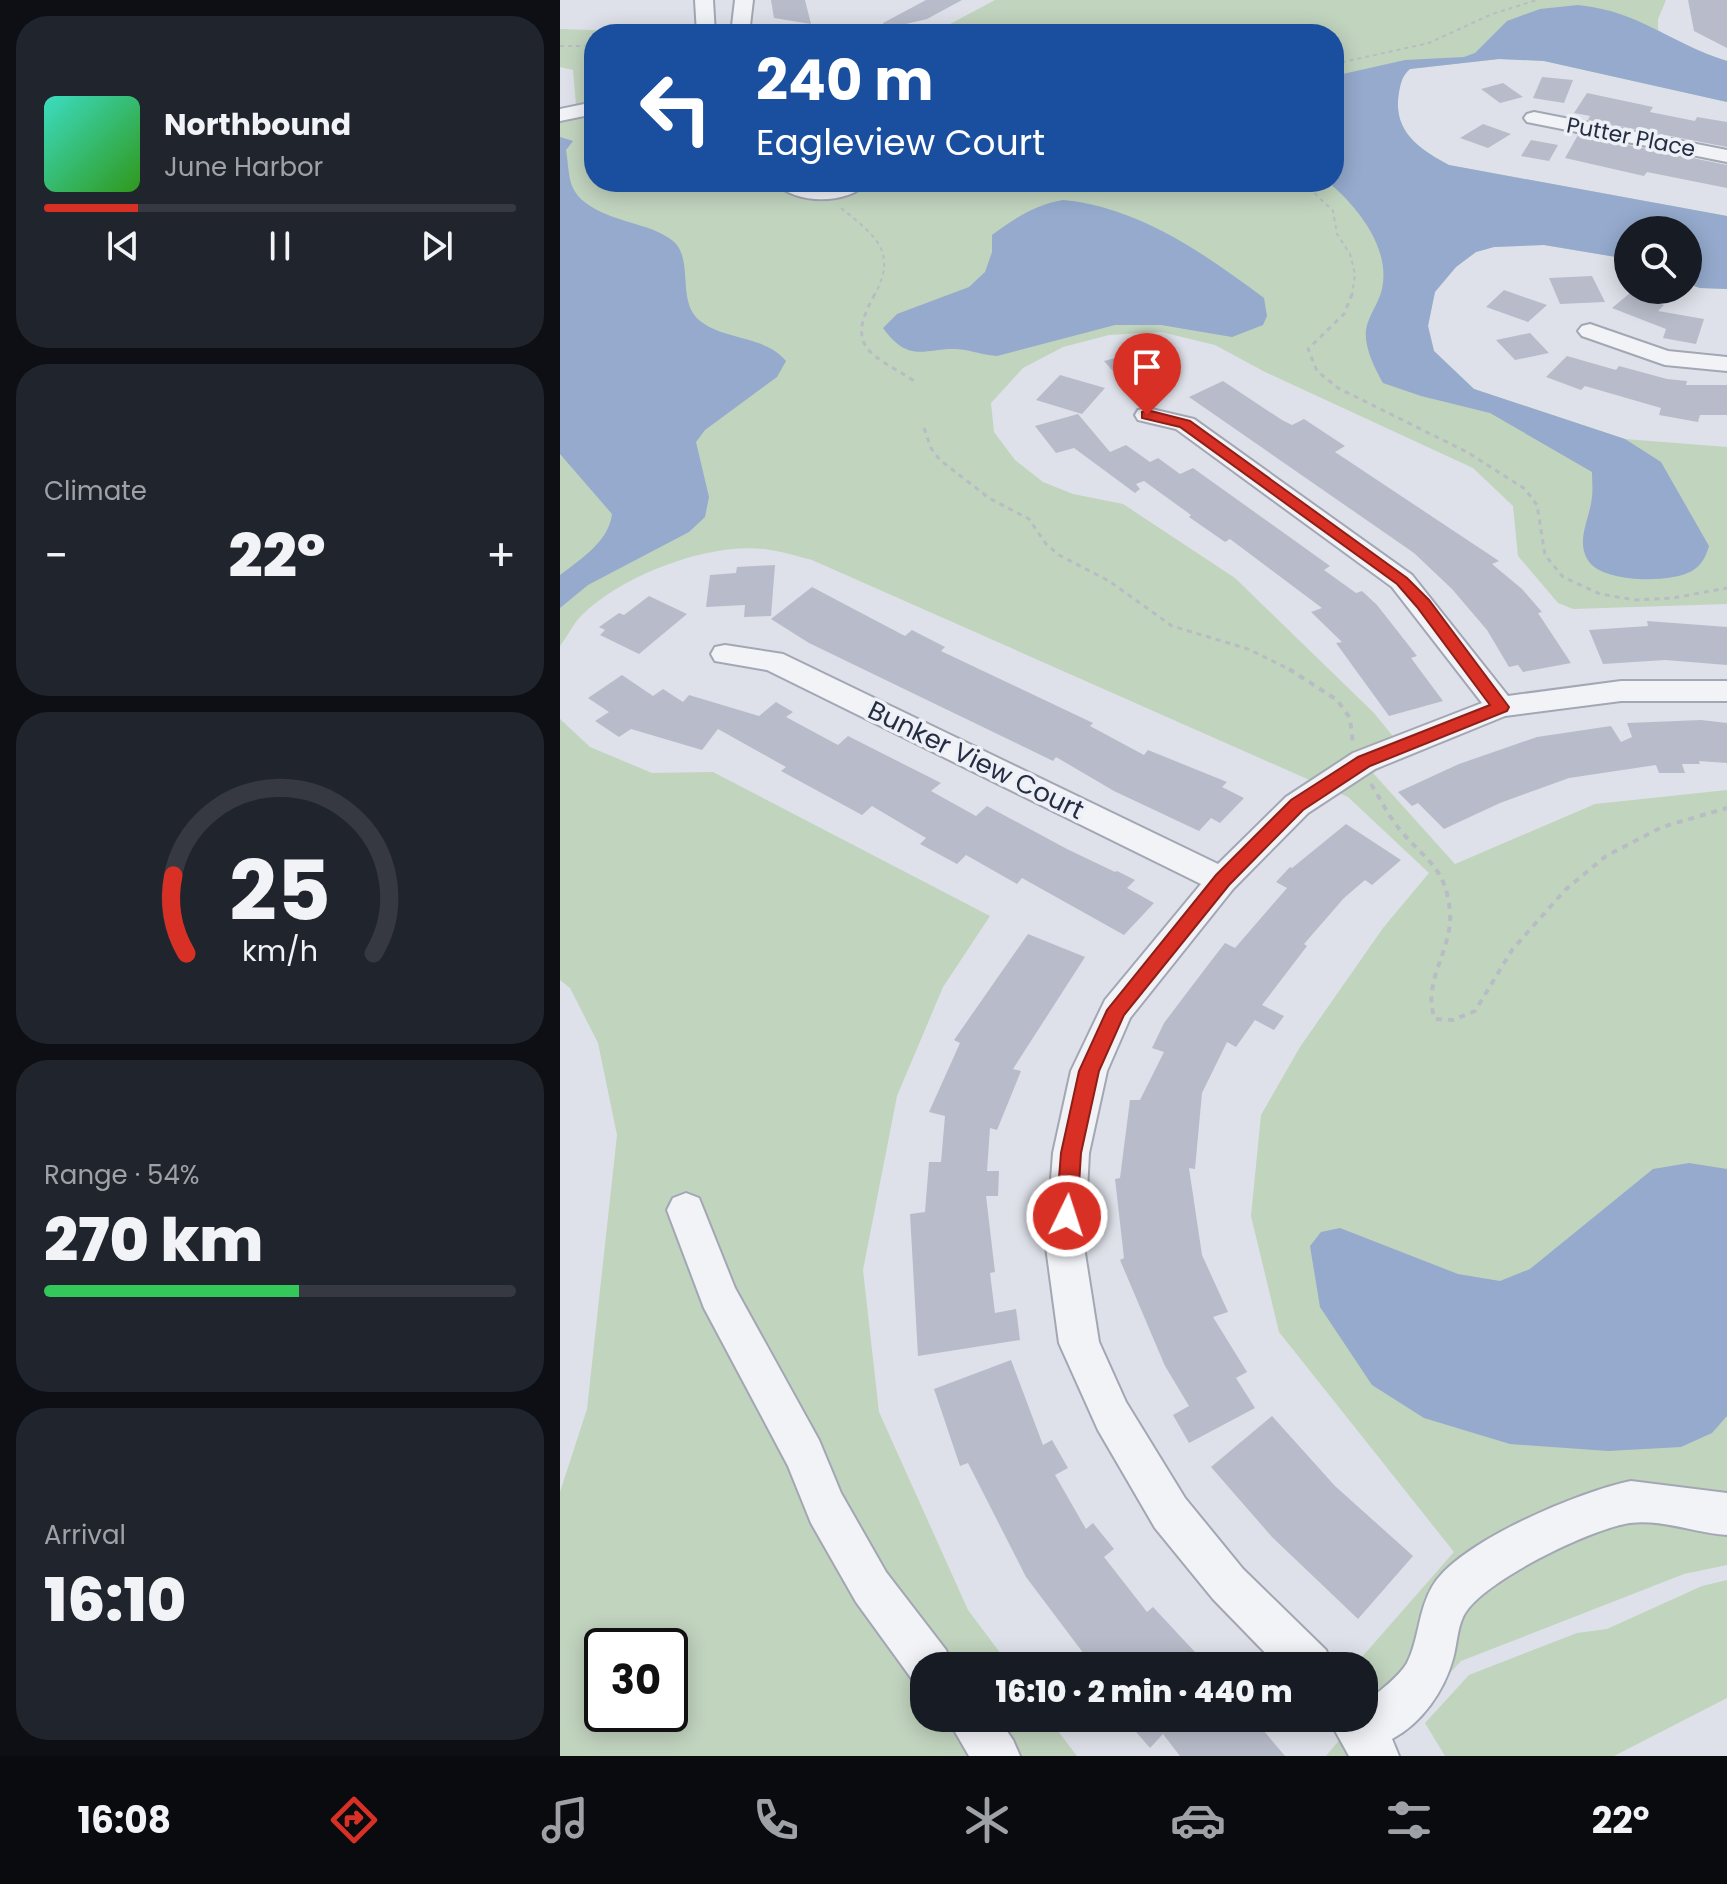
<!DOCTYPE html>
<html lang="en">
<head>
<meta charset="utf-8">
<style>
	:root { --surface:#171b24; --page:#20242c; --text:#f1f3f6; --muted:#9ea1a6; --line:#363941; --accent:#d93025 }
	body { margin:0; font-family:Poppins,sans-serif; background:var(--page); color:var(--text); height:100vh; display:flex; flex-direction:column; font-size:30px; white-space:nowrap }
	* { box-sizing:border-box; margin:0 }
	p { font-size:26px; color:var(--muted) }
	.icon { flex:none; width:44px; height:44px; fill:none; stroke:currentColor; stroke-width:2; stroke-linecap:round; stroke-linejoin:round }
	.map { position:relative; flex:1; overflow:hidden }
	.panel { display:flex; flex-direction:column; gap:16px; padding:16px; background:#0d0f14; width:560px }
	.panel>* { flex:none }
	.guide { position:absolute; left:24px; top:24px; width:760px; height:168px; border-radius:32px; box-shadow:0 4px 20px #0003; background:#1a4fa0; color:#fff; overflow:hidden }
	.fabs { position:absolute; left:1054px; top:216px; display:grid; gap:16px }
	.fabs a { display:grid; place-items:center; width:88px; height:88px; border-radius:50%; background:var(--surface); box-shadow:0 4px 20px #0003; font-size:40px }
	.speed { position:absolute; left:24px; top:1628px; display:flex; gap:16px; font-size:40px; font-weight:700; text-align:center }
	.speed>* { display:grid; place-content:center; width:104px; height:104px; border-radius:50%; background:var(--surface); box-shadow:0 4px 20px #0003; line-height:1 }
	.speed .limit { border:4px solid #111; border-radius:12px; background:#fff; color:#111 }
	.pin { position:absolute; display:grid; place-items:center; width:68px; height:68px; color:#fff; margin:-82px -34px; border-radius:50% 50% 50% 0; rotate:-45deg; box-shadow:0 0 8px #0007 }
	.pin .icon { rotate:45deg }
	.me { position:absolute; width:88px; margin:-44px; rotate:4deg; stroke-linejoin:round; filter:drop-shadow(0 0 6px #0008) }
	.turn { display:flex; align-items:center; gap:28px; height:168px; padding:0 40px; font-size:36px }
	.turn .icon { width:104px; height:104px; stroke-width:2.5 }
	.turn b { display:block; font-size:56px; line-height:68px }
	.big { font-size:60px; font-weight:800; line-height:1.1 }
	.panel .widget { flex:1; display:flex; flex-direction:column; justify-content:center; gap:12px; min-width:0; padding:0 28px; border-radius:32px; background:var(--page) }
	.panel .dial { align-items:center; gap:0 }
	.dial svg { height:208px; overflow:visible; fill:none; stroke:var(--line); stroke-width:7; stroke-linecap:round; text-anchor:middle }
	.dial text { fill:var(--text); stroke:none }
	.song { display:flex; align-items:center; gap:24px }
	.cover { width:96px; height:96px; border-radius:12px; background:linear-gradient(135deg,hsl(170 70% 55%),hsl(110 70% 35%)) }
	.played { height:8px; border-radius:4px; background:linear-gradient(90deg,var(--accent) 20%,var(--line) 20%) }
	.keys { display:flex; justify-content:space-around; direction:ltr }
	.heat { display:flex; justify-content:space-between; align-items:center; font-size:44px; direction:ltr }
	.charge { height:12px; border-radius:6px; background:linear-gradient(90deg,#34c759 54%,var(--line) 0) }
	.trip { position:absolute; left:350px; top:1652px; width:468px; height:80px; border-radius:32px; background:var(--surface); box-shadow:0 4px 20px #0003; font-weight:800; line-height:80px; text-align:center }
	.tabs { display:flex; height:128px; justify-content:space-around; align-items:center; background:#090b0e; color:var(--muted) }
	.tabs .icon { width:56px; height:56px }
	.tabs .current { color:var(--accent) }
	.tabs b { font-size:36px; color:var(--text) }
	main { display:flex; flex:1; min-height:0 }
	.map>svg:first-child { display:block }
</style>
</head>
<body>
<main>
<section class="panel">
<div class="widget">
<div class="song"><i class="cover"></i><div><b>Northbound</b><p>June Harbor</p></div></div>
<div class="played"></div>
<div class="keys"><svg class="icon" aria-label="previous" viewBox="0 0 24 24"><path d="M18 5L8 12l10 7zM5 5v14"/></svg><svg class="icon" aria-label="pause" viewBox="0 0 24 24"><path d="M8 5v14M16 5v14"/></svg><svg class="icon" aria-label="next" viewBox="0 0 24 24"><path d="M6 5l10 7-10 7zM19 5v14"/></svg></div>
</div>
<div class="widget"><p>Climate</p>
<div class="heat"><a>−</a><b class="big">22°</b><a>+</a></div>
</div>
<div class="widget dial"><svg viewBox="0 0 100 80">
<path d="M14 69A42 42 0 1 1 86 69"/>
<path d="M14 69A42 42 0 0 1 9 39" stroke="#d93025"/>
<text x="50" y="56" font-size="32" font-weight="700">25</text>
<text x="50" y="72" font-size="11">km/h</text>
</svg></div>
<div class="widget"><p>Range · 54%</p><b class="big">270 km</b><div class="charge"></div></div>
<div class="widget"><p>Arrival</p><b class="big">16:10</b></div>
</section>
<div class="map">
<svg width="1167" height="1756" viewBox="0 0 1167 1756">
	<rect width="100%" height="100%" fill="#dee1e9"/>
	<path fill="#c1d4be" fill-rule="evenodd" d="M435,0H1106L1098,19V30L1121,45L1167,61V102L984,61L939,59L850,69C842,76 841,81 839,92C832,131 859,149 889,165L1167,216V289L1140,288L1128,284V230H1068V259L984,245L934,247L916,252L896,267L875,291L868,326L874,351L914,389L1065,439L1167,447V604L1013,609L998,603L958,556L953,506L913,468L705,372L655,345L601,332L549,335L503,347L463,368L431,403L434,432L455,460L483,482L513,494L563,504L675,578L814,713L848,755L813,773L895,864L1035,804L1167,790V1565L1124,1574L901,1661L812,1756H766L798,1718H804L811,1702L804,1687V1666H794L894,1552L719,1332L691,1216L701,1115L740,1047L823,928L869,873L788,797L252,560C237,556 220,551 204,549C147,543 62,575 21,616C13,624 7,637 0,646V119L17,117L13,70L0,67V29L161,34L238,26L317,33L390,24ZM34,34H774V182H34Z
		M0,719L30,747L92,773L153,772L430,916L383,987L337,1096L303,1270L319,1412L408,1610L450,1666H364V1718H488L517,1756H0V1492L27,1409L57,1135L38,1043L10,988L0,980ZM42,1646H110V1714H42Z
		M1167,1580V1698L1054,1756H885L865,1723L909,1675L1017,1633L1047,1629L1142,1586Z"/>
	<path fill="#95aacd" d="M1018,5C1079,11 1110,43 1167,61V102L984,61L939,59L850,69C842,76 841,82 839,92C832,131 859,149 889,165L1167,216V289L1140,288L1128,284V230H1068V259L984,245L934,247L916,252L896,267L875,292L868,326L874,351L914,389L1065,439L1101,462L1149,546C1146,556 1142,565 1132,571C1111,583 1047,583 1030,563C1014,543 1030,519 1032,497C1033,489 1032,480 1032,472L930,413L861,396L823,383C815,369 804,347 806,330C808,316 819,303 822,289C831,248 797,206 768,182H774V76L845,60L904,57L915,53L947,21L980,9Z
		M0,137L13,141L6,150C8,161 8,175 12,186C23,213 66,220 91,229C98,232 112,238 117,245C132,266 118,302 139,320C164,341 205,335 226,361L217,377L145,430L136,442L149,497L145,517L129,532L28,585L0,608V575C21,559 49,541 52,514L0,454Z
		M503,200C579,207 645,254 704,298L707,316L703,325L672,337L601,325H555L437,356C425,355 416,352 405,350C368,344 352,368 323,328L337,314L409,287L425,272L432,252V235C454,219 476,204 503,200Z
		M1129,1163L1167,1169V1416L1152,1433L1121,1447L1048,1451L950,1444L864,1418L812,1385L760,1307L750,1246L761,1232L780,1228L898,1274L940,1281L970,1269L1093,1169Z"/>
	<path fill="#b8bcca" d="M211,0H245L251,24L214,18Z
		M366,0H402L367,19L325,29L323,23Z
		M1128,0H1167V48L1134,31Z
		M982,77L1013,80L1004,103L973,98Z
		M943,83L963,97L940,103L921,89Z
		M1027,93L1093,107L1090,112L1135,121L1137,117L1167,122V147L1028,120L1030,116L1014,113Z
		M923,124L951,134L928,148L900,138Z
		M1018,135L1167,165V188L1087,172L1084,176L1005,158Z
		M971,140L998,145L989,161L961,156Z
		M1032,276L1045,302L1000,304L989,278Z
		M944,290L987,305L968,322L926,307Z
		M1070,293L1104,305L1098,311L1144,319L1136,344L1103,338L1106,329L1052,308Z
		M970,333L989,353L955,360L936,340Z
		M589,349L610,374L565,385L544,361Z
		M1007,356L1056,370L1059,366L1107,379L1127,381L1126,385H1167V415H1140L1138,422L1099,415L1101,408L1025,386L1021,390L986,377Z
		M500,375L545,388L522,414L476,400Z
		M663,381L722,420L732,425L744,419L785,446L775,452L939,561L932,564L962,589L982,612L978,613L1011,663L963,672L958,665L949,667L927,630L892,589L854,553L629,397Z
		M518,414L550,452L566,445L590,462L598,458L620,474L633,468L770,566L764,570L796,593L802,591L817,605L857,656L851,658L883,701L829,716L776,643L782,642L751,612L762,608L670,539L665,542L629,517L631,515L584,481L576,484L580,489L575,493L514,448L496,453L475,426Z
		M215,565L211,616L184,617L185,605L146,607L150,575L176,573L177,567Z
		M252,587L345,636L352,630L385,647L381,651L533,723L530,726L584,755L588,750L667,782L662,787L684,798L660,823L651,818L639,831L554,791L496,757L493,761L249,643L211,619Z
		M89,596L127,614L79,654L40,635L45,630L39,627L59,613L64,615Z
		M1087,621L1167,627V665L1105,660L1043,664L1029,630L1088,626Z
		M62,675L93,696L103,689L123,702L129,695L199,716L216,702L233,712L226,717L278,745L288,736L381,783L371,791L416,816L427,806L507,849L555,872L557,871L575,880L567,888L594,903L564,935L462,878L457,884L406,855L397,864L360,844L366,838L312,806L302,815L221,771L226,767L158,729L142,750L71,729L59,737L35,721L49,712L28,698Z
		M1141,720L1167,723V763L1139,761L1140,764H1122L1125,773H1099L1096,765L1009,778L940,803L884,829L858,803L852,806L838,792L899,764L977,737L1051,726L1061,742L1072,737L1067,723Z
		M786,824L841,860L812,885L805,880L784,898L744,944L747,946L702,1005L724,1016L714,1030L695,1020L676,1047L667,1042L642,1093L635,1169L629,1168L642,1255L668,1312L653,1317L687,1372L676,1378L695,1408L629,1443L613,1415L629,1406L605,1366L560,1260L564,1258L555,1179L560,1178L570,1100H580L604,1052L592,1048L604,1023L651,961L665,943L675,948L727,888L716,882L730,867L732,868Z
		M468,934L525,957L453,1069L461,1071L437,1130L430,1128L427,1171H439L438,1196H426L435,1272L430,1273L435,1313L456,1309L460,1340L358,1356L350,1214L365,1212L369,1162H381L385,1116L369,1112L400,1043L394,1040Z
		M451,1360L483,1445L492,1440L508,1468L495,1475L526,1529L533,1523L554,1549L544,1557L587,1612L593,1607L648,1666H533L466,1577L408,1463L400,1466L374,1389Z
		M712,1416L775,1486L853,1556L798,1619L712,1537L651,1467Z
		M564,1718H693L725,1756H620L603,1734L590,1748Z"/>
	<g fill="none" stroke-linecap="round" stroke-linejoin="round">
		<g stroke="#a3a7b4" stroke-width="4">
			<path id="minor" d="M135,0H153L155,34H137Z
				M175,0H193L189,34H171Z
				M34,102V114L0,121V109Z
				M974,112L1167,150V162L967,122L964,118L967,114Z
				M215,182H242L261,187L282,182H308C289,205 234,205 215,182Z
				M1030,324L1108,351L1167,357V371L1105,365L1022,336L1018,331L1022,326Z
				M587,408L634,419L852,575L948,696L1061,681H1167V701H1061L945,716L815,769L748,813L673,889L570,1018L547,1071L529,1153L524,1247L539,1342L566,1402L625,1498L683,1569L766,1650L772,1666H718L653,1599L595,1528L538,1430L499,1343L486,1247L493,1153L511,1071L545,1000L641,884L207,670L155,661L151,654L155,647L165,645L223,654L658,864L726,797L793,753L922,703L832,587L616,429L578,420L575,415L578,410Z
				M126,1193L139,1198L175,1288L259,1440L281,1493L326,1572L386,1650L392,1666H364V1686L354,1682L296,1602L251,1523L228,1466L144,1308L107,1210L113,1198Z
				M1071,1481L1167,1493V1535C1135,1533 1103,1519 1070,1523C1033,1528 919,1582 903,1617C897,1630 897,1645 893,1659C884,1691 862,1723 832,1739L839,1756H789L768,1718H804V1701L807,1702C820,1690 838,1678 847,1663C859,1640 858,1611 872,1587C897,1542 1021,1491 1071,1481Z
				M387,1718H438L453,1740L460,1756H409Z"/>
		</g>
		<path stroke="#b8bcc4" stroke-width="2" stroke-dasharray="4 4" stroke-linecap="butt" d="M0,46H34
			M774,64L869,43L932,14L977,0
			M743,182L773,211L777,234L790,254L795,274L792,296
			M281,208C314,235 339,251 314,296"/>
		<path stroke="#b8bcc4" stroke-width="3" stroke-dasharray="5 5" stroke-linecap="butt" d="M315,294C283,350 313,354 356,382
			M792,294L784,314L748,349L757,371L778,388L907,452L965,489L977,505L985,555L1003,577L1040,594L1076,600L1113,598L1167,588
			M364,428L371,448L380,460L429,498L469,519L486,544L499,555L549,581L612,626L688,649L733,671"/>
		<path stroke="#b8bcc4" stroke-width="4" stroke-dasharray="6 6" stroke-linecap="butt" d="M729,669L777,700L790,718L793,744
			M811,784C821,800 829,817 841,831C866,861 886,867 890,912C893,950 861,982 875,1019L893,1020L915,1011L952,950L1005,890L1046,856L1102,827L1167,808"/>
		<use href="#minor" fill="#f1f3f7" fill-rule="evenodd"/>
	</g>
	<path fill="#d93025" stroke="#8d1f18" stroke-width="2" d="M587,410L630,421L847,578L869,600L949,707L947,711L810,766L743,810L669,885L564,1015L539,1071L521,1153L517,1216L514,1222L507,1225L499,1222L496,1216L501,1153L519,1071L547,1010L656,875L731,800L798,757L930,705L857,607L837,584L620,427L582,418V412Z"/>
	<g text-anchor="middle" dominant-baseline="central" stroke-width="7" stroke-linejoin="round" paint-order="stroke">
		<g font-size="22" fill="#252d42" stroke="#eef0f7">
			<text transform="translate(1071 137) rotate(11)">Putter Place</text>
		</g>
		<g font-size="26" fill="#252d42" stroke="#eef0f7">
			<text transform="translate(416 760) rotate(26)">Bunker View Court</text>
		</g>
	</g>
</svg>
<div class="fabs">
<a><svg class="icon" aria-label="search" viewBox="0 0 24 24"><circle cx="10" cy="10" r="6"/><path d="M15 15l6 6"/></svg></a>
</div>
<div class="speed"><div class="limit">30</div></div>
<div class="pin" style="left:587px;top:415px;background:#d93025"><svg class="icon" aria-label="arrive" viewBox="0 0 24 24"><path d="M6 21V4h12l-3 4 3 4H6"/></svg></div>
<svg class="me" style="left:507px;top:1216px" viewBox="-20 -20 40 40"><circle r="17" fill="#d93025" stroke="#fff" stroke-width="3"/><path d="M0-11L8 9 0 5-8 9z" fill="#fff"/></svg>
<div class="trip">16:10 · 2 min · 440 m</div>
<div class="guide">
<div class="turn"><svg class="icon" aria-label="left" viewBox="0 0 24 24"><path d="M17 20v-9H6M10 6l-5 5 5 5"/></svg><div><b>240 m</b>Eagleview Court</div></div>
</div>
</div>
</main>
<nav class="tabs">
<b>16:08</b>
<svg class="icon current" aria-label="directions" viewBox="0 0 24 24"><path d="M12 3l9 9-9 9-9-9zM9 14v-3h6M13 9l2 2-2 2"/></svg>
<svg class="icon" aria-label="music" viewBox="0 0 24 24"><path d="M9 18V5l10-2v13"/><circle cx="6" cy="18" r="3"/><circle cx="16" cy="16" r="3"/></svg>
<svg class="icon" aria-label="phone" viewBox="0 0 24 24"><path d="M5 4h4l2 5-3 2q2 4 5 5l2-3 5 2v4C11 20 4 13 5 4z"/></svg>
<svg class="icon" aria-label="climate" viewBox="0 0 24 24"><path d="M12 3v18M4 7l16 10M4 17L20 7"/></svg>
<svg class="icon" aria-label="car" viewBox="0 0 24 24"><path d="M5 17H2v-5l4-1 3-4h7l3 4 3 1v5h-3M9 17h6M6 11h13"/><circle cx="7" cy="17" r="2"/><circle cx="17" cy="17" r="2"/></svg>
<svg class="icon" aria-label="filters" viewBox="0 0 24 24"><path d="M4 7h16M4 17h16"/><circle cx="9" cy="7" r="2"/><circle cx="15" cy="17" r="2"/></svg>
<b>22°</b>
</nav>
</body>
</html>
